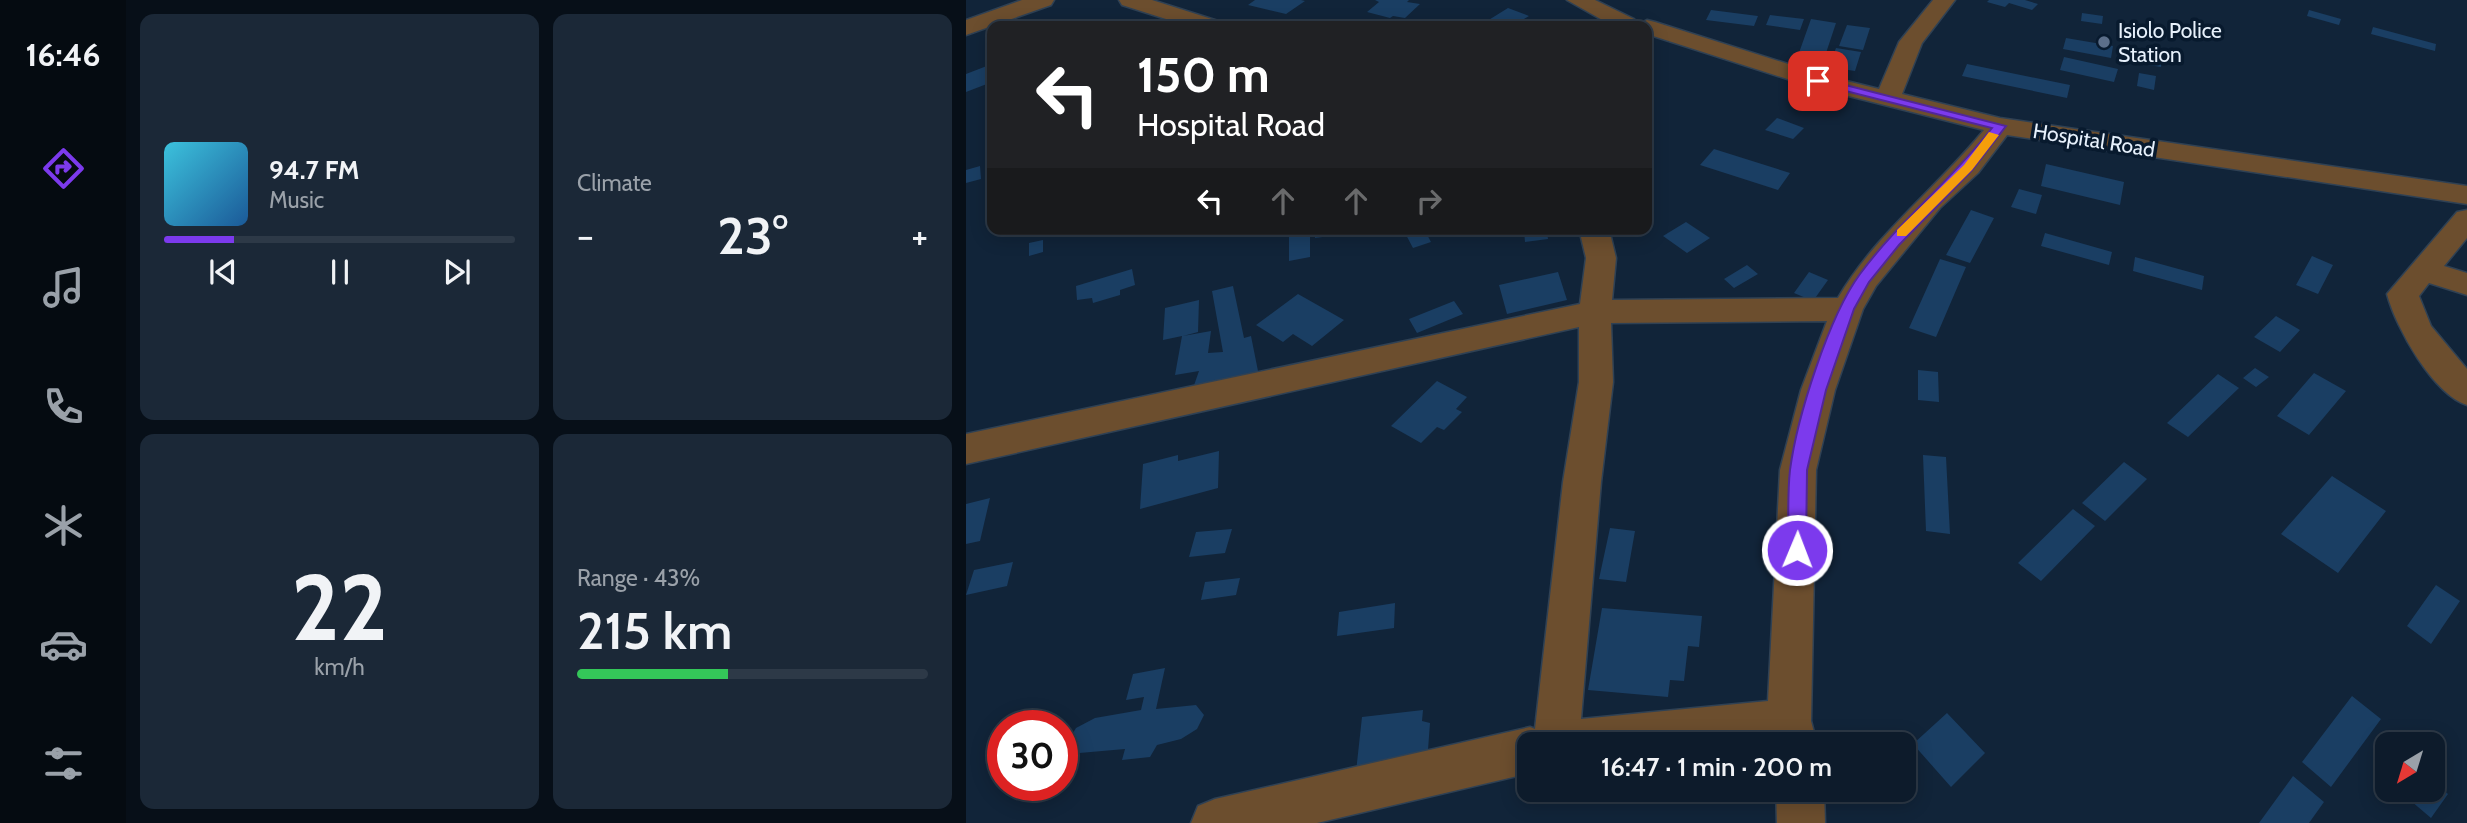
<!DOCTYPE html>
<html lang="en">
<head>
<meta charset="utf-8">
<style>
	:root { --surface:#0d1b2b; --page:#1b2837; --text:#f1f3f6; --muted:#9aa1a9; --line:#2d3947; --accent:#7c3aed }
	body { margin:0; font-family:Cabin,sans-serif; background:var(--page); color:var(--text); height:100vh; display:flex; flex-direction:column; font-size:26px; white-space:nowrap }
	* { box-sizing:border-box; margin:0 }
	p { font-size:23px; color:var(--muted) }
	.icon { flex:none; width:38px; height:38px; fill:none; stroke:currentColor; stroke-width:2; stroke-linecap:round; stroke-linejoin:round }
	.map { position:relative; flex:1; overflow:hidden }
	.side { display:flex; flex-direction:column; gap:14px; padding:14px; background:#070f18; width:840px }
	.side>* { flex:none }
	.banner { position:absolute; left:21px; top:21px; width:665px; height:214px; border-radius:14px; box-shadow:0 4px 18px #0003,0 0 0 2px var(--line); background:#202124; color:#fff; overflow:hidden }
	.needle { width:46px; rotate:218deg }
	.fabs { position:absolute; left:1409px; top:732px; display:grid; gap:14px }
	.fabs a { display:grid; place-items:center; width:70px; height:70px; border-radius:14px; background:var(--surface); box-shadow:0 4px 18px #0003,0 0 0 2px var(--line); font-size:35px }
	.speed { position:absolute; left:21px; top:710px; display:flex; gap:14px; font-size:35px; font-weight:700; text-align:center }
	.speed>* { display:grid; place-content:center; width:91px; height:91px; border-radius:50%; background:var(--surface); box-shadow:0 4px 18px #0003,0 0 0 2px var(--line); line-height:1 }
	.speed .limit { border:10px solid #d22; background:#fff; color:#111 }
	.pin { position:absolute; display:grid; place-items:center; width:60px; height:60px; color:#fff; margin:-30px; border-radius:14px; box-shadow:0 4px 10px #0006 }
	.me { position:absolute; width:77px; margin:-38px; rotate:1deg; stroke-linejoin:round; filter:drop-shadow(0 0 5px #0008) }
	.turn { display:flex; align-items:center; gap:24px; height:147px; padding:0 35px; font-size:32px }
	.turn .icon { width:91px; height:91px; stroke-width:2.5 }
	.turn b { display:block; font-size:49px; line-height:60px }
	.lanes { display:flex; align-items:center; height:66px; padding:0 35px; background:#0003; justify-content:center; gap:35px; direction:ltr }
	.lanes .off { opacity:.35 }
	.big { font-size:52px; font-weight:600; line-height:1.1 }
	.side .card { flex:1; display:flex; flex-direction:column; justify-content:center; gap:10px; min-width:0; padding:0 24px; border-radius:14px; background:var(--page) }
	.side .dial { align-items:center; gap:0 }
	.dial b { font-size:91px; line-height:1 }
	.song { display:flex; align-items:center; gap:21px }
	.cover { width:84px; height:84px; border-radius:10px; background:linear-gradient(135deg,hsl(190 70% 55%),hsl(210 70% 35%)) }
	.played { height:7px; border-radius:4px; background:linear-gradient(90deg,var(--accent) 20%,var(--line) 20%) }
	.keys { display:flex; justify-content:space-around; direction:ltr }
	.heat { display:flex; justify-content:space-between; align-items:center; font-size:38px; direction:ltr }
	.charge { height:10px; border-radius:5px; background:linear-gradient(90deg,#34c759 43%,var(--line) 0) }
	.side .tiles { flex:1; display:grid; gap:14px; grid-template-columns:repeat(2,1fr) }
	.trip { position:absolute; left:551px; top:732px; width:399px; height:70px; border-radius:14px; background:var(--surface); box-shadow:0 4px 18px #0003,0 0 0 2px var(--line); font-weight:600; line-height:70px; text-align:center }
	main { display:flex; flex:1; min-height:0 }
	.tab-bar { display:flex; flex-direction:column; width:126px; justify-content:space-around; align-items:center; background:#050b11; color:var(--muted) }
	.tab-bar .icon { width:49px; height:49px }
	.tab-bar .active { color:var(--accent) }
	.tab-bar b { font-size:32px; color:var(--text) }
	.map>svg:first-child { display:block }
</style>
</head>
<body>
<main>
<nav class="tab-bar">
<b>16:46</b>
<svg class="icon active" aria-label="directions" viewBox="0 0 24 24"><path d="M12 3l9 9-9 9-9-9zM9 14v-3h6M13 9l2 2-2 2"/></svg>
<svg class="icon" aria-label="music" viewBox="0 0 24 24"><path d="M9 18V5l10-2v13"/><circle cx="6" cy="18" r="3"/><circle cx="16" cy="16" r="3"/></svg>
<svg class="icon" aria-label="phone" viewBox="0 0 24 24"><path d="M5 4h4l2 5-3 2q2 4 5 5l2-3 5 2v4C11 20 4 13 5 4z"/></svg>
<svg class="icon" aria-label="climate" viewBox="0 0 24 24"><path d="M12 3v18M4 7l16 10M4 17L20 7"/></svg>
<svg class="icon" aria-label="car" viewBox="0 0 24 24"><path d="M5 17H2v-5l4-1 3-4h7l3 4 3 1v5h-3M9 17h6M6 11h13"/><circle cx="7" cy="17" r="2"/><circle cx="17" cy="17" r="2"/></svg>
<svg class="icon" aria-label="filters" viewBox="0 0 24 24"><path d="M4 7h16M4 17h16"/><circle cx="9" cy="7" r="2"/><circle cx="15" cy="17" r="2"/></svg>
</nav>
<section class="side">
<div class="tiles">
<div class="card">
<div class="song"><i class="cover"></i><div><b>94.7 FM</b><p>Music</p></div></div>
<div class="played"></div>
<div class="keys"><svg class="icon" aria-label="previous" viewBox="0 0 24 24"><path d="M18 5L8 12l10 7zM5 5v14"/></svg><svg class="icon" aria-label="pause" viewBox="0 0 24 24"><path d="M8 5v14M16 5v14"/></svg><svg class="icon" aria-label="next" viewBox="0 0 24 24"><path d="M6 5l10 7-10 7zM19 5v14"/></svg></div>
</div>
<div class="card"><p>Climate</p>
<div class="heat"><a>−</a><b class="big">23°</b><a>+</a></div>
</div>
<div class="card dial"><b>22</b><p>km/h</p></div>
<div class="card"><p>Range · 43%</p><b class="big">215 km</b><div class="charge"></div></div>
</div>
</section>
<div class="map">
<svg width="1501" height="823" viewBox="0 0 1501 823">
	<rect width="100%" height="100%" fill="#112439"/>
	<path fill="#1a3e63" d="M289,0H335L339,1L320,14L282,5Z
		M409,0H443L441,2L454,4L439,18L427,16L424,18L401,12L413,2Z
		M1023,0H1059L1072,4L1066,10L1043,3L1039,7L1021,2Z
		M542,8L563,16L553,22L557,24L513,26Z
		M745,10L792,16L788,26L740,20Z
		M1343,10L1375,19L1373,25L1341,16Z
		M1116,13L1137,16L1136,24L1115,21Z
		M804,15L838,19L834,30L800,25Z
		M845,19L870,23L855,68L829,64Z
		M881,25L904,28L897,50L873,46Z
		M1407,27L1470,44L1469,51L1405,34Z
		M1100,38L1147,46L1145,58L1097,49Z
		M870,48L895,52L889,71L863,67Z
		M1166,51L1196,56L1195,67L1165,62Z
		M1098,57L1152,69L1148,82L1094,70Z
		M26,64V82L0,92V74Z
		M1001,64L1104,85L1101,98L996,76Z
		M1173,73L1190,76L1188,90L1171,86Z
		M811,118L838,128L827,139L799,130Z
		M748,149L824,173L812,190L734,165Z
		M1080,164L1158,182L1154,205L1075,186Z
		M14,166L15,179L0,183V170Z
		M1053,189L1076,195L1070,214L1045,207Z
		M1005,210L1028,218L1004,263L980,255Z
		M720,222L744,238L721,253L697,236Z
		M323,229H344V257L323,261Z
		M349,229H372V235L349,238Z
		M449,229H458L465,242L447,248L439,233Z
		M462,229H484L485,233L462,237Z
		M545,229H590V231L581,232L582,239L559,242L558,231L546,233Z
		M1079,233L1146,252L1143,265L1075,246Z
		M77,240V252L63,256V243Z
		M1346,256L1367,265L1352,294L1330,285Z
		M1169,257L1238,276L1236,290L1167,271Z
		M974,259L1000,267L970,337L943,328Z
		M781,265L792,274L768,288L758,279Z
		M166,269L169,285L154,290V295L127,303L126,298L111,300L110,286Z
		M592,272L601,300L541,314L533,285Z
		M843,272L862,280L847,301L828,293Z
		M267,286L278,338L285,336L293,376L226,391L233,371L209,375L216,336L197,340L199,308L233,300L232,332L217,336L245,331L242,353L257,352L246,291Z
		M332,294L378,320L346,346L327,334L317,342L290,325Z
		M488,301L497,314L451,333L443,319Z
		M1310,316L1334,330L1314,352L1288,337Z
		M1289,368L1303,377L1290,387L1277,378Z
		M952,370L972,372L973,402L952,400Z
		M1348,373L1380,391L1343,435L1311,416Z
		M1252,374L1273,388L1222,437L1201,423Z
		M471,381L501,397L490,409L496,412L478,430L471,427L455,443L425,426Z
		M253,451L252,488L174,509L177,464L212,455V461Z
		M957,455L980,457L984,534L960,531Z
		M1158,462L1181,479L1139,521L1116,503Z
		M1366,476L1420,511L1372,573L1315,534Z
		M24,498L14,541L0,544V504Z
		M1107,509L1129,526L1075,581L1052,563Z
		M644,528L669,531L660,582L633,579Z
		M266,529L259,553L223,557L230,532Z
		M47,562L41,586L0,595L8,570Z
		M274,578L270,595L235,600L239,582Z
		M1470,585L1494,601L1465,644L1441,626Z
		M429,603L428,628L371,636L373,612Z
		M636,608L736,616L733,647L722,646L718,681L704,680L702,697L622,690Z
		M199,668L190,709L230,705L238,715L231,729L215,739L191,745L184,757L156,760L159,749L102,754L101,743L110,728L129,718L175,710L178,697L160,700L167,674Z
		M1386,696L1415,719L1365,787L1336,762Z
		M457,710L456,721L464,723L461,763L390,772L396,717Z
		M981,713L1019,753L985,787L947,744Z
		M897,730L899,744H880L879,731Z
		M1327,776L1358,802L1343,823H1293Z
		M1466,781L1482,794L1465,818L1445,801L1453,789H1466Z"/>
	<g fill="none" stroke-linecap="round" stroke-linejoin="round">
		<g stroke="#2f4154" stroke-width="3">
			<path id="street" d="M56,0H88L85,5L0,35V20Z
				M153,0H186L252,21L255,26H222L156,5Z
				M601,0H629L668,19L671,24L647,26Z
				M967,0H989L956,43L936,94L1034,118L1501,186V204L1041,135L1012,173L974,208L910,286L897,309L869,390L850,470L845,721L851,744H564V773L351,823H225L232,806L249,799L564,727L569,729L597,482L613,382V327L0,464V434L614,304L620,258L613,229H643L650,258L646,300L872,298C910,233 971,188 1018,130L843,86L681,34V26H670L681,20L689,22L860,76L913,89L933,42ZM861,321L835,390L814,470L802,701L615,719L635,482L647,382L645,323Z
				M1501,210V238L1478,266L1501,273V295L1463,283L1453,296L1465,326L1501,369V405C1467,394 1430,328 1421,294L1491,212Z
				M810,789H858L859,823H811Z"/>
		</g>
		<use href="#street" fill="#6c4e2e" fill-rule="evenodd"/>
	</g>
	<path fill="#7c3aed" stroke="#51269a" stroke-width="2" d="M852,78L1040,126L1006,170L933,245L903,282L888,309L860,390L841,470L840,550L838,556L831,558L825,556L822,550C823,524 821,496 824,470C831,417 863,316 894,274C933,221 986,180 1026,128L848,83V79Z"/>
	<path fill="#f59e0b" d="M1023,132L1033,135L1006,170L940,236H931V230L998,165Z"/>
	<circle fill="#5c6f8a" stroke="#081a2e" stroke-width="2.5" cx="1138" cy="42" r="7"/>
	<g text-anchor="middle" dominant-baseline="central" stroke-width="7" stroke-linejoin="round" paint-order="stroke">
		<g font-size="21" fill="#e7f1fc" stroke="#081a2e" text-anchor="start">
			<text x="1152" y="30">Isiolo Police<tspan x="1152" dy="24">Station</tspan></text>
		</g>
		<g font-size="21" fill="#e7f1fc" stroke="#081a2e">
			<text transform="translate(1128 140) rotate(9)">Hospital Road</text>
		</g>
	</g>
</svg>
<div class="fabs">
<a><svg class="needle" viewBox="-14 -14 28 28"><path d="M0-13l5 13h-10z" fill="#e53935"/><path d="M0 13l5-13h-10z" fill="#9aa1a9"/></svg></a>
</div>
<div class="speed"><div class="limit">30</div></div>
<div class="pin" style="left:852px;top:81px;background:#d93025"><svg class="icon" aria-label="arrive" viewBox="0 0 24 24"><path d="M6 21V4h12l-3 4 3 4H6"/></svg></div>
<svg class="me" style="left:831px;top:550px" viewBox="-20 -20 40 40"><circle r="17" fill="#7c3aed" stroke="#fff" stroke-width="3"/><path d="M0-11L8 9 0 5-8 9z" fill="#fff"/></svg>
<div class="trip">16:47 · 1 min · 200 m</div>
<div class="banner">
<div class="turn"><svg class="icon" aria-label="left" viewBox="0 0 24 24"><path d="M17 20v-9H6M10 6l-5 5 5 5"/></svg><div><b>150 m</b>Hospital Road</div></div>
<div class="lanes"><svg class="icon" aria-label="left" viewBox="0 0 24 24"><path d="M17 20v-9H6M10 6l-5 5 5 5"/></svg><svg class="icon off" aria-label="ahead" viewBox="0 0 24 24"><path d="M12 20V5M6 11l6-6 6 6"/></svg><svg class="icon off" aria-label="ahead" viewBox="0 0 24 24"><path d="M12 20V5M6 11l6-6 6 6"/></svg><svg class="icon off" aria-label="right" viewBox="0 0 24 24"><path d="M7 20v-9h11M14 6l5 5-5 5"/></svg></div>
</div>
</div>
</main>
</body>
</html>
